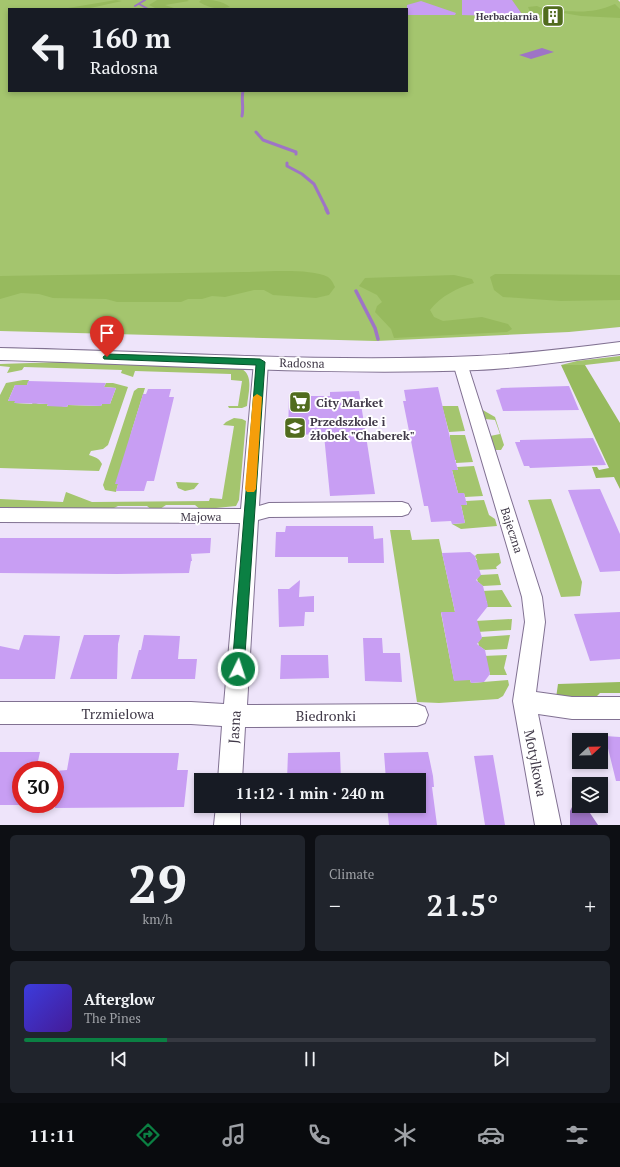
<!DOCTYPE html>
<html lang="en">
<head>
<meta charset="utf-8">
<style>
	:root { --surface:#171b24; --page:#20242c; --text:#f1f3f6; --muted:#9ea1a6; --line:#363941; --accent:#0b8043 }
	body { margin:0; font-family:"PT Serif",serif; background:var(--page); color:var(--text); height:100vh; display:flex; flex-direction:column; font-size:15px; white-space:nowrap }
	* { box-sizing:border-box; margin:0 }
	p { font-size:13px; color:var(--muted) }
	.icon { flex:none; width:22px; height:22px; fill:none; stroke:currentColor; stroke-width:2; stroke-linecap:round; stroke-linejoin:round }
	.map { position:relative; height:825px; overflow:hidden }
	.sheet { display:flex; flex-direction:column; gap:10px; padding:10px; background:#0d0f14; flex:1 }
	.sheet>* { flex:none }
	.guide { position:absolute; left:8px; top:8px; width:400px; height:84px; border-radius:0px; box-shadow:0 2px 6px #0003; background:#171b24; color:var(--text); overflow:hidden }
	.needle { width:26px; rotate:68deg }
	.buttons { position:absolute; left:572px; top:733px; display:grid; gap:8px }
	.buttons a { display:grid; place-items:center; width:36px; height:36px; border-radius:0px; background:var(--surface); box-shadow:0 2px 6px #0003; font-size:20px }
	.speed { position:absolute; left:12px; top:761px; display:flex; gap:8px; font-size:20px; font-weight:700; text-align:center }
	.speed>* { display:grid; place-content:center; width:52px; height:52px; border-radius:50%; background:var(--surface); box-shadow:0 2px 6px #0003; line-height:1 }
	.speed .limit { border:6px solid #d22; background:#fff; color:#111 }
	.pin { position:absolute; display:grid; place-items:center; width:34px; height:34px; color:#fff; margin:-41px -17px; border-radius:50% 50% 50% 0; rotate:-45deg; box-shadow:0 0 4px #0007 }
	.pin .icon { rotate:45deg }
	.me { position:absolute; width:44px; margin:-22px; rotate:4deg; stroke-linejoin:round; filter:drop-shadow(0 0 3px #0008) }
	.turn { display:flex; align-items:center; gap:14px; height:84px; padding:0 16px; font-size:18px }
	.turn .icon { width:52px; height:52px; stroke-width:2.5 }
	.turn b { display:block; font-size:28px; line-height:34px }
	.big { font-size:30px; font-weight:600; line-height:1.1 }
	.sheet .widget { flex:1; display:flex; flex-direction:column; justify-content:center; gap:6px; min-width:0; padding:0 14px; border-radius:6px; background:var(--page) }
	.sheet .dial { align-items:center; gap:0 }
	.dial b { font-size:52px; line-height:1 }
	.song { display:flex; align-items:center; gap:12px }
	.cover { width:48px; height:48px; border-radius:6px; background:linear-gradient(135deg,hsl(240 70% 55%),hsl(260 70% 35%)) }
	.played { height:4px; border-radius:2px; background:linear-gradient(90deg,var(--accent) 25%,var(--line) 25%) }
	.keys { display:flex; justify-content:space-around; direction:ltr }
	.heat { display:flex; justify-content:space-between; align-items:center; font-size:22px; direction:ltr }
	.sheet .tiles { flex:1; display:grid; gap:10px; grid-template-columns:1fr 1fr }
	.widget:last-child { grid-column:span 2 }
	.trip { position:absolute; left:194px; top:773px; width:232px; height:40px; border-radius:0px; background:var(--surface); box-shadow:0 2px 6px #0003; font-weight:600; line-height:40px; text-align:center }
	.tabs { display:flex; height:64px; justify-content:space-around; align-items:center; background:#090b0e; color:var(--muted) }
	.tabs .icon { width:28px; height:28px }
	.tabs .on { color:var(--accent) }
	.tabs b { font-size:18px; color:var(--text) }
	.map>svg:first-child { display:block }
</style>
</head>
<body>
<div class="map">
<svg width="620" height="825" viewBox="0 0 620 825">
	<rect width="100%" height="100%" fill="#eee4fa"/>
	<path fill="#a4c56e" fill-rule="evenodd" d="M0,0H618L620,2V327L569,332L376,341L0,331ZM9,9H407V91H9Z
		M620,356V361L585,365H561L577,361Z
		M61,362L242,369C254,376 248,394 247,406L242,408H229L228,406H238L242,381L231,380V374L135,371L133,377L121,373L122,370L24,367L22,370L7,373L10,367L0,366V364Z
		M23,380H29L27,385H15L8,401H15V403L32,404L33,402L39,404H48L47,406L56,405L67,407L68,405L101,406L102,404H110L116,388L104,387L106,383H113L128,387L108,445L103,449L91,451L89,455C95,457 99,458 102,464L99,471L0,468V395L6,383Z
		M138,388H145L132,430L116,492L105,490L103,485L134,391Z
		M442,406H458L465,431L449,432Z
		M481,409L495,417L504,445L501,450H494L490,436L500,434L495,420L485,419Z
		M234,418L242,419L246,421L239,500L236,506L216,508V510H201L195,505H166L160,509L152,510L147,506H118L112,509L0,510V499L63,502L66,492L92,502L209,501L210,498L222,499L234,426L223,425L226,422Z
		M450,435H465L473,462L456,463V460H450L445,439L450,438Z
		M474,466L483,496L465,497L464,493H458L452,470H458L457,467Z
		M176,482L199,483L194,489L185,491L178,488Z
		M551,499L582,582L580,596L561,597L528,500Z
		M484,500L489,515L495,519L497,526L461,529L452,524L465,523L461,505H467L466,501Z
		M390,530H410L412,540L439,539L455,612L441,613L454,680H470L471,683L508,680L509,685L503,696L498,699L439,703L417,702Z
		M499,553L501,563L496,567L497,569L477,570L474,560H477L475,556L477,554Z
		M498,574L501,585L483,586L478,582L477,579L480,575Z
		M502,590L512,607H487V601H484L482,591Z
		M512,619L511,630L477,632L475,621Z
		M510,635L507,649L485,650L479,646L478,642L482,637Z
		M507,655L504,668L507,675H489L490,674L483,656Z"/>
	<path fill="#97ba5e" d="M116,0L122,1L86,9H62Z
		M157,0H187L189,1L165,5L177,9H157L149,5Z
		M201,0C212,0 221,0 230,7C218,10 209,8 199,2Z
		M615,4L620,9V18L581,16L563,13L565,11C586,12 596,12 615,4Z
		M537,6C544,10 552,7 559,10L542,11L544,14L539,15V17H530L531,14L528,7Z
		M244,272C265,272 310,268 328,277C332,280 333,283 335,287L329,295L316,298L273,295L264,290H254L225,297L212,296L202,299H188L181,302H117L106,299L53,298L39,294L21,293L0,299V276Z
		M495,274L620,275V300L561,301L503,297L494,290L490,277Z
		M454,275L472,279L474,283C457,288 441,296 430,310L434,317L443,321L482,317L508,324L512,329L507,332L394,338L391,329L375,312L377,306L382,302L377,295L359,286L365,278Z
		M561,365H585L620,423V489L614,477L596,478L592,467H597L599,470L609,468Z
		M620,682V693H600L594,699L556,698L558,684Z"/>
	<path fill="#9e74c6" d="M542,48L554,52L531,59L519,55Z
		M574,803L586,807L598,825H570V811Z"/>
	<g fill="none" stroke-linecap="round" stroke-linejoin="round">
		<path stroke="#9e74c6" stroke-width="2" d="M139,4L148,9
			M135,6L145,0"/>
		<path stroke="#9e74c6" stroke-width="3" d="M242,116C244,107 241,99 243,91
			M256,132L263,140L296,152V154
			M287,163V166L302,174L314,184L327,210"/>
		<path stroke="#9e74c6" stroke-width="3.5" d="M326,209L328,213
			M356,291L375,328L378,339"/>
	</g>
	<path fill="#c89ef3" d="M462,0H512L524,17L462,15Z
		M421,1L456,13L455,15H407V5Z
		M28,381L106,383L104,387L116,388L110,404H102L101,406L68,405L67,407L47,406L48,404L14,403L15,401H8L15,385H27Z
		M569,386L579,410L503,411L496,390L501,389L500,388Z
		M438,387L456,463L458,470H452L458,493H464L467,505H461L465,523L452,524L451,521L431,522L428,506H424L403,401H406L404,390Z
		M148,389H171L169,397H174L154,481H147L144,491H116L118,484H115L143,394H146Z
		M359,391L375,494L330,496L324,435L288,434L289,396H330V392Z
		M593,438L606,465L530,468L529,466H524L515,442H520V440Z
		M600,489L620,534V571L600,572L568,490Z
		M286,526H373L374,539L383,538L384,563H348V557H275L276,532H285Z
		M0,538H211L210,553L191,554L192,561H191L189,573L117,574L0,573Z
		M470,552L475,556L481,575L476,580L483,586L488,606L477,620L482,638L477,644L485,650L490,674L484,682L471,683L470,680L454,681L441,612H455L442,553Z
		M300,580L299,597L314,596V612H305L304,626L279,627L278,589H289Z
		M620,612V659L590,661L574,614Z
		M24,635L60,636L55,679H0V646L19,650Z
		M84,635H120L118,644L117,679H70Z
		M144,635L180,636L178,659H197L195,679H131L139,650H141Z
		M363,638H382L383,653H400L402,682L365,681Z
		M281,655H328L329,678L280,679Z
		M605,736L620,737V781H616Z
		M0,752H40L36,770H21V805H0Z
		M340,752L341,780H287L288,753Z
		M428,752L433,776L434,787H432L437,825H389L387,806H419V780H386L384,753Z
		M70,753H179L177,770H188L184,807L55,808V771L67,770Z
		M493,755L500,795L505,825H485L474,756Z"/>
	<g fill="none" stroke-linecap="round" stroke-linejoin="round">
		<g stroke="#817192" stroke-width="2">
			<path id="street" d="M261,357L266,359L268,362L259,506L269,503L402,502L408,504L411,509L408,514L402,516L269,517L258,520L247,705L417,704L425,707L428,715L425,723L417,726L245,727L242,780H218L222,726L191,724H0V702H191L224,704L240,523L0,522V508L241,509L254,362L256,359Z
				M460,358L465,360L467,363L542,597L545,622L536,692L572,697H620V719H572L538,714L561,825H535L513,701L525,622L522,597L453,363L455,360Z
				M216,806H240V825H214Z"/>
		</g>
		<g stroke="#817192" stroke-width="2">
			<path id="secondary" d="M620,342V354C573,360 525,368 477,370C318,376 159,364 0,360V348C159,351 318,363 477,356C525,354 573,348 620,342Z"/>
		</g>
		<use href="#street" fill="#fff" fill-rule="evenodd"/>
		<use href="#secondary" fill="#fff" fill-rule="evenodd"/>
	</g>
	<path fill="#0b8043" stroke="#07532c" d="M107,354L260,359L265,362L244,669L242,674L238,675L234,674L232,669L256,365L104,359L103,357Z"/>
	<path fill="#f59e0b" d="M257,394L262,397L256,489L254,492H247L245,489L253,397Z"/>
	<defs>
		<g id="building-square" transform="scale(1.15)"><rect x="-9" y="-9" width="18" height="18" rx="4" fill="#516c1e" stroke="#fff"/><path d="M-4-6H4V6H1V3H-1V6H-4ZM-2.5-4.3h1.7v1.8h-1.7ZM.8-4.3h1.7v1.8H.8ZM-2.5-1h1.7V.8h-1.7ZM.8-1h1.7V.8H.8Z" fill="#fff"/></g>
		<g id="supermarket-square" transform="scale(1.15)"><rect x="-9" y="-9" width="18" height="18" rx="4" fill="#516c1e" stroke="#fff"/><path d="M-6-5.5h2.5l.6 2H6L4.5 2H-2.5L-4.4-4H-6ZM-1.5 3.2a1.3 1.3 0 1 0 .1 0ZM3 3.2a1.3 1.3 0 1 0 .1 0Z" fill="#fff"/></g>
		<g id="school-square" transform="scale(1.15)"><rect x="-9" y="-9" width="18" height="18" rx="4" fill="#516c1e" stroke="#fff"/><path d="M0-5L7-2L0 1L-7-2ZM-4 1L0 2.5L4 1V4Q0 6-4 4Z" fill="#fff"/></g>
	</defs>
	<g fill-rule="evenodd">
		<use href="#building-square" x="553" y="16"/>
		<use href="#supermarket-square" x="300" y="402"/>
		<use href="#school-square" x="295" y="428"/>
	</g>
	<g text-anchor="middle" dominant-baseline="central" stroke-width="4" stroke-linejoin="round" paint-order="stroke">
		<g font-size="10" font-weight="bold" fill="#403948" stroke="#fff" text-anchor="end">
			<text x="538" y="16">Herbaciarnia</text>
		</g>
		<g font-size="12" fill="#403948" stroke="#fff">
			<text transform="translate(302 363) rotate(1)">Radosna</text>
			<text x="201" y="516">Majowa</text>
			<text transform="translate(512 530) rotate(72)">Bajeczna</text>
		</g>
		<g font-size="12" font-weight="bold" fill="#403948" stroke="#fff" text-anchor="start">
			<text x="316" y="402">City Market</text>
			<text x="310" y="421">Przedszkole i<tspan x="310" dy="14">żłobek "Chaberek"</tspan></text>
		</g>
		<g font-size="14" fill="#403948" stroke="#fff">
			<text x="118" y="713">Trzmielowa</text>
			<text x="326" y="715">Biedronki</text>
			<text transform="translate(234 727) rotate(-86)">Jasna</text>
			<text transform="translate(536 763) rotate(79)">Motylkowa</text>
		</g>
	</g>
</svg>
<div class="buttons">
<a><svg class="needle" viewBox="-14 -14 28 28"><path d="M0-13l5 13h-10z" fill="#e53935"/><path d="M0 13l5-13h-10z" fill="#9ea1a6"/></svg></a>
<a><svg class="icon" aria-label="layers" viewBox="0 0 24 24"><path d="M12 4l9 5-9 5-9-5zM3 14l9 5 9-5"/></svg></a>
</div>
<div class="speed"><div class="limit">30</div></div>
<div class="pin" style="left:107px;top:357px;background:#d93025"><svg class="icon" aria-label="arrive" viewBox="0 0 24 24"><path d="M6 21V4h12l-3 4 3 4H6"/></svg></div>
<svg class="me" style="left:238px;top:669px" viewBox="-20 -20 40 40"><circle r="17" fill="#0b8043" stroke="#fff" stroke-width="3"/><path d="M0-11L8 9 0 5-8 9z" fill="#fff"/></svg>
<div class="trip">11:12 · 1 min · 240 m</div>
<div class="guide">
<div class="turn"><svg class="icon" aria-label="left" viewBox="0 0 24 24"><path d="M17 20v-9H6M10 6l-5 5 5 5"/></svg><div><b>160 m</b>Radosna</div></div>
</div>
</div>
<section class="sheet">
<div class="tiles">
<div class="widget dial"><b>29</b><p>km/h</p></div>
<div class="widget"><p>Climate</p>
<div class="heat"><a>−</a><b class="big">21.5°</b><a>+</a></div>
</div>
<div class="widget">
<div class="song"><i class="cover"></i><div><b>Afterglow</b><p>The Pines</p></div></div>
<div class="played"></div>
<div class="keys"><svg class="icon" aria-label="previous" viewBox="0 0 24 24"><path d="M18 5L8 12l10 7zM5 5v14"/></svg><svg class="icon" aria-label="pause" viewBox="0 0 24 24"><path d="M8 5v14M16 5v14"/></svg><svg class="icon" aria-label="next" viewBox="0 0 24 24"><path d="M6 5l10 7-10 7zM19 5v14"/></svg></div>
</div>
</div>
</section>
<nav class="tabs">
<b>11:11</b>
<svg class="icon on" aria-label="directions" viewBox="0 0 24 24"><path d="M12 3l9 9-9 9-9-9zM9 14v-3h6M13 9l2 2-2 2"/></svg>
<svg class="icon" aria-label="music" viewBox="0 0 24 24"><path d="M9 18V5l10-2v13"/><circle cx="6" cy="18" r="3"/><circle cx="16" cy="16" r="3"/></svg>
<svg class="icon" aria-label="phone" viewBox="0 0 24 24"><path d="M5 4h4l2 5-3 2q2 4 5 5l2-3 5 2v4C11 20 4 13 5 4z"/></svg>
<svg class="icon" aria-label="climate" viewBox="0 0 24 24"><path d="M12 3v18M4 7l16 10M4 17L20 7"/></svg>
<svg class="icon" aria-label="car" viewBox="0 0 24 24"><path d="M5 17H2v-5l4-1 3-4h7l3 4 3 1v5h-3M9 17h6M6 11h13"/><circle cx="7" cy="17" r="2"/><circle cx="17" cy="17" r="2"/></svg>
<svg class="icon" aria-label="filters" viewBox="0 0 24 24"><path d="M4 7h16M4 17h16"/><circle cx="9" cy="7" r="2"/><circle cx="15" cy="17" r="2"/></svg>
</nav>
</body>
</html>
